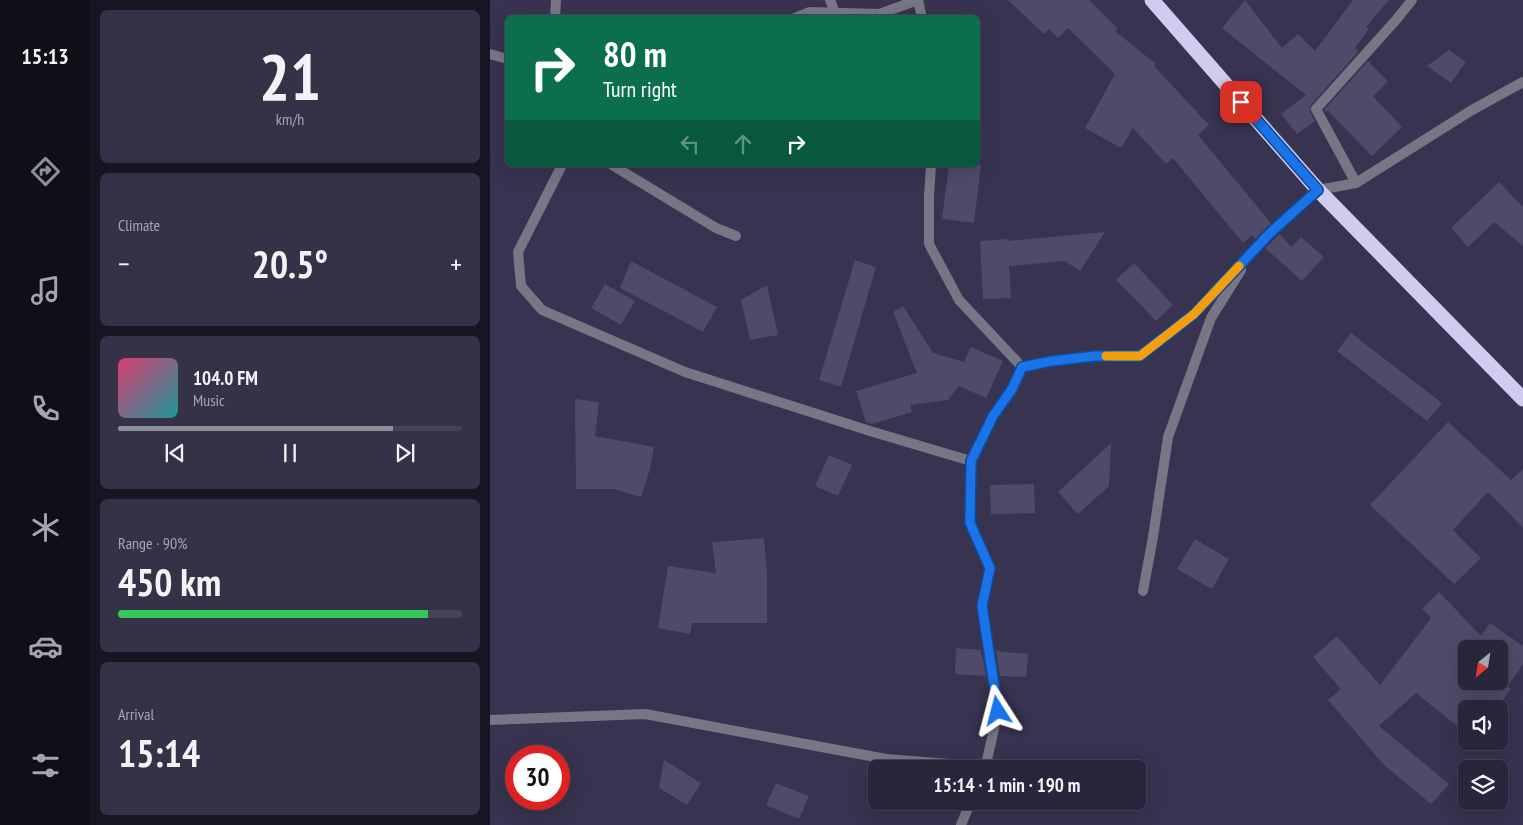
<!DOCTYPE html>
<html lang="en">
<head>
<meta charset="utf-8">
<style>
	:root { --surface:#29263c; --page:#353247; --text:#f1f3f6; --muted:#a5a5af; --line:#454356; --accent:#8c9099 }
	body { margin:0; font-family:"PT Sans Narrow",sans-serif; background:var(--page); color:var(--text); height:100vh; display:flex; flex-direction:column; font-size:19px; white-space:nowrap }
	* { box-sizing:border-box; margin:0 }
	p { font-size:16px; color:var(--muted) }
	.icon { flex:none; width:28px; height:28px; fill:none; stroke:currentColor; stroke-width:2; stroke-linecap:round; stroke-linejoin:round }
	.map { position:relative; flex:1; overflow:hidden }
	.sheet { display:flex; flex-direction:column; gap:10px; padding:10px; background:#171521; width:400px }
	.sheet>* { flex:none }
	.banner { position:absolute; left:15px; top:15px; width:475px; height:152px; border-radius:8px; box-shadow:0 5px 20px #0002,0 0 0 1px var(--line); background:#0b6e4f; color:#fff; overflow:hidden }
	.needle { width:32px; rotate:210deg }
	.fabs { position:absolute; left:968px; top:640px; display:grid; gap:10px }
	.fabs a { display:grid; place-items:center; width:50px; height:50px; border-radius:8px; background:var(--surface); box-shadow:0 5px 20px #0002,0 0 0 1px var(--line); font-size:25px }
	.speed { position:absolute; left:15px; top:745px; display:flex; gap:10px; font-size:25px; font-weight:700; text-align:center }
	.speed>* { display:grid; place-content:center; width:65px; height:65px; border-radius:50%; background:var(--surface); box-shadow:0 5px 20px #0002,0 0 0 1px var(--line); line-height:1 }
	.speed .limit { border:8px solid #d22; background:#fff; color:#111 }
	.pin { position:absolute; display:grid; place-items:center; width:42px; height:42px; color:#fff; margin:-21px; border-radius:10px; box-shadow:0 2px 8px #0006 }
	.me { position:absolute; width:55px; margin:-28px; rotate:351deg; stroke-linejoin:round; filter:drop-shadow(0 0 4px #0008) }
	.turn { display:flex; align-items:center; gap:18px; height:105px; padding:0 15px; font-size:22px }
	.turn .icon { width:65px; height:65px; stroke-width:2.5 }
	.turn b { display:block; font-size:35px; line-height:42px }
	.lanes { display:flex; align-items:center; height:48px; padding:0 15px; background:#0003; justify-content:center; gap:25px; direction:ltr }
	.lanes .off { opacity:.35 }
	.big { font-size:38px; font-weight:600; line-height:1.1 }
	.sheet .card { flex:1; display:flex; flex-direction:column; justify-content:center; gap:8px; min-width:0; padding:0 18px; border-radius:8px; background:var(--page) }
	.sheet .dial { align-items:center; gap:0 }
	.dial b { font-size:65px; line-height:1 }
	.song { display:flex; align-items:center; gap:15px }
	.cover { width:60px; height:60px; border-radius:8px; background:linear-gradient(135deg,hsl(340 70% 55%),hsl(180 70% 35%)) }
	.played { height:5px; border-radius:2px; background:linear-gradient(90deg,var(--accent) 80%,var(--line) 80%) }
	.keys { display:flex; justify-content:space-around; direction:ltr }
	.heat { display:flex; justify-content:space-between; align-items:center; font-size:28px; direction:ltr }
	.charge { height:8px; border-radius:4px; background:linear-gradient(90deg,#34c759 90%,var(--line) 0) }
	.trip { position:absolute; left:378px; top:760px; width:278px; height:50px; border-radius:8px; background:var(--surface); box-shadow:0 5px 20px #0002,0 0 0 1px var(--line); font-weight:600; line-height:50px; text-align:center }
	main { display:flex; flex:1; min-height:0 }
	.tabs { display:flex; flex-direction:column; width:90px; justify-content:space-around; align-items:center; background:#100f18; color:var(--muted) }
	.tabs .icon { width:35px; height:35px }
	.tabs .on { color:var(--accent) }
	.tabs b { font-size:22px; color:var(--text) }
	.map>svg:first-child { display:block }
</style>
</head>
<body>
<main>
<nav class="tabs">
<b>15:13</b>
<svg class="icon on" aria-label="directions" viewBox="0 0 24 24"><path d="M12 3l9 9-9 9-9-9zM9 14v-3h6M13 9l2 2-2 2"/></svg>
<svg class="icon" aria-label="music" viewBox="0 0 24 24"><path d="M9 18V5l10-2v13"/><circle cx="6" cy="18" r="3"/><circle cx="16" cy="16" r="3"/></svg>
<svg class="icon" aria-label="phone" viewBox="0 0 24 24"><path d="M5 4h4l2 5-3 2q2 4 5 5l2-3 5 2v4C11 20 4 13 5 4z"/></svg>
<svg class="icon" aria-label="climate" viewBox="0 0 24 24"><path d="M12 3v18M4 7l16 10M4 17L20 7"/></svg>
<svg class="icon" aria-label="car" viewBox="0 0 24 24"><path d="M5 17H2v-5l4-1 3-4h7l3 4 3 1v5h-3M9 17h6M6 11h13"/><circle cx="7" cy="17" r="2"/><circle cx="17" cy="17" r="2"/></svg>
<svg class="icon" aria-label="filters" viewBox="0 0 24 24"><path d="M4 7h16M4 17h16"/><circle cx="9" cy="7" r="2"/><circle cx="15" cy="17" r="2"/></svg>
</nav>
<section class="sheet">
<div class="card dial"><b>21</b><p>km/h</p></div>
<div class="card"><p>Climate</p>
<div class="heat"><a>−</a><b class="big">20.5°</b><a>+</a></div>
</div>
<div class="card">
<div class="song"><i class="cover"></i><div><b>104.0 FM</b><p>Music</p></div></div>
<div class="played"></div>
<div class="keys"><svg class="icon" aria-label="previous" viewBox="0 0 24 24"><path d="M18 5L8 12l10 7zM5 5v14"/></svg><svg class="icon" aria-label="pause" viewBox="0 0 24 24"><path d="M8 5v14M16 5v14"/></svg><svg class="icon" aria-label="next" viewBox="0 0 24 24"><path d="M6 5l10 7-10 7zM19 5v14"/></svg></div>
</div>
<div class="card"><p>Range · 90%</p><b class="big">450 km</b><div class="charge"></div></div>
<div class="card"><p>Arrival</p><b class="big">15:14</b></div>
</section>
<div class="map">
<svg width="1033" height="825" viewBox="0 0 1033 825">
	<rect width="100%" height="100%" fill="#373350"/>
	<path fill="#4e4a68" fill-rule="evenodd" d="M518,0H599L628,29L625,31L666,64L664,66L719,125L708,135L781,223L765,239L762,235L753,243L683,158L676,164L643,128L631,148L595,128L625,74L578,28L568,38L559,29L554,34Z
		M755,0L792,48L808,34L825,51L863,0H899L876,27L879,29L865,48L868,52L821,105L820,112L825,121L807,134L791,114L816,95L732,28Z
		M959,50L976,62L961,83L937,66Z
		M878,61L898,81L883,96L912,127L882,156L838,111L836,112L834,110Z
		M459,165H491L484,223L452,219Z
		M1009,182L1033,207V246L1004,222L978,247L961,228Z
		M615,232L590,271L575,261L519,266L521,298L493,299L490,241L518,239V241Z
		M790,234L801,247L811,237L834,257L812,281L775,248Z
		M365,260L386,267L351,387L329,380Z
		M141,261L227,307L213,332L130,288Z
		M644,263L683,305L666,321L626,280Z
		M115,284L145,301L131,325L101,308Z
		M277,285L288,335L260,340L251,300Z
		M413,306L443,353L474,362L481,347L513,361L496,398L469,386L458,400L420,405L422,412L382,424L376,422L366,391L427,373L403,312Z
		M861,333L952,403L937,421L847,351Z
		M85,399L109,402L105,436L164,447L160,469L151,497L124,489H86Z
		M958,422L1021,480L1033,469V528L998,492L963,530L991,558L964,584L880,505Z
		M621,443L619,486L588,514L568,492Z
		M339,455L362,465L348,496L325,486Z
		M544,484L545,513L501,514L500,485Z
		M274,538L277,573V623H202L200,634L168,628L178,566L226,573L222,542Z
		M705,539L739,559L722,589L687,569Z
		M949,592L991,636L1000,623L1033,646V664L1018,686L1021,689L1007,709H976V733L926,693L889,726L959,784L941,804L894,765L838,700L851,689L823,657L847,636L890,685L941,618L932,609ZM976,649H1009V681H976Z
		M466,648L490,650L493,658L496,676L465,674Z
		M506,651L538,654L536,677L510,676Z
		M174,760L211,783L197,805L169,788Z
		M286,783L319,796L309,819L276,805Z"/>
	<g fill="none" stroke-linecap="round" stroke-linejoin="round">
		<path stroke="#777685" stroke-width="10" d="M340,0L345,13
			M428,0L432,18
			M65,18L66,0
			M305,18L320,12L389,14L428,0
			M0,54L18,59
			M72,165L28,252L31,286L52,310L195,372L380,431L481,461
			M122,165L226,228L246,236
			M441,165L439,196V244L469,300L532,367
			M866,183L826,109L906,20L922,0
			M532,367L562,361L605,356L650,355L704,314L779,234L828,190L866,183L982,110L1033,82
			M653,591L663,537L678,437L721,318L751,270
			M0,720L155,714L396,759L496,767
			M495,769L508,711L492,607L500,568L480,523L481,461L503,416L523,389L532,367
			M471,825L481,801"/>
		<path stroke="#cfccf0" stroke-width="15" d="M662,0L828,190L1033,399"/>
	</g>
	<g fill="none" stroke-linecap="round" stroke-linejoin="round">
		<g stroke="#114b97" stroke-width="12">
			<path id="route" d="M508,711L492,606L500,568L480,523L481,461L503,416L522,389L532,367L562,361L605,356H650L704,314L779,234L828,190L751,102"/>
		</g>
		<use href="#route" stroke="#1a73e8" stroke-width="9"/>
		<path stroke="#f59e0b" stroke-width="9" d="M616,356H650L704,314L749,266"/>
	</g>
</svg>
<div class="fabs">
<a><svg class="needle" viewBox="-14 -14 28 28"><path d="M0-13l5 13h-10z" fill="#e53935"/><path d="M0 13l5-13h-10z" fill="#a5a5af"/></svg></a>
<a><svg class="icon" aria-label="sound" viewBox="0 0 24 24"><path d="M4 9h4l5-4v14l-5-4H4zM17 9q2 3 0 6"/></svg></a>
<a><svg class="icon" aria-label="layers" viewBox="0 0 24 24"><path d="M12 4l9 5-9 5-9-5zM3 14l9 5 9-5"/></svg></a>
</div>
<div class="speed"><div class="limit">30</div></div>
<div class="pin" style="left:751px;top:102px;background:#d93025"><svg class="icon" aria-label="arrive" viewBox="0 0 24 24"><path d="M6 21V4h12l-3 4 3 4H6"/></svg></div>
<svg class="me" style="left:508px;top:711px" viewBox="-20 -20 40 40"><path d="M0-17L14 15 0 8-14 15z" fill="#1a73e8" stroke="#fff" stroke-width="4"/></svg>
<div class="trip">15:14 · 1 min · 190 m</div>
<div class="banner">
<div class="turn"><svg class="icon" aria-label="right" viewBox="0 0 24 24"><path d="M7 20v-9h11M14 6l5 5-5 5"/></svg><div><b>80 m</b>Turn right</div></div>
<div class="lanes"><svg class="icon off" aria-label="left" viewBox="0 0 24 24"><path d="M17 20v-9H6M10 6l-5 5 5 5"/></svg><svg class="icon off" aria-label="ahead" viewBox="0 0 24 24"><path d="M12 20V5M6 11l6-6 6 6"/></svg><svg class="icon" aria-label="right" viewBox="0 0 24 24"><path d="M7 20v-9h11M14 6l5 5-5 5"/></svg></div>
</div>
</div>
</main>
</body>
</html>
